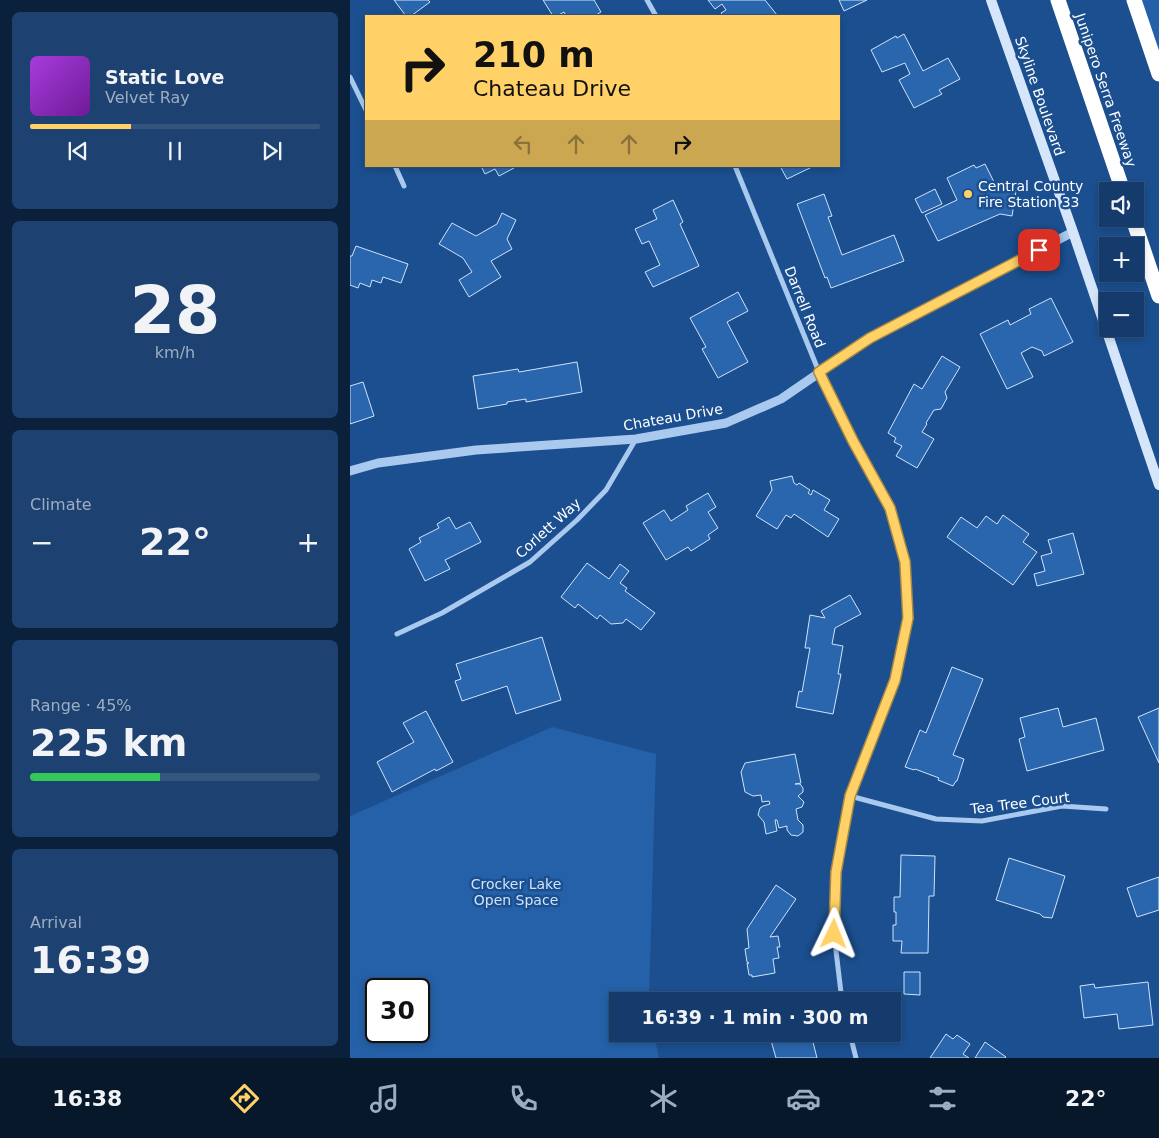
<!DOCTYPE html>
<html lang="en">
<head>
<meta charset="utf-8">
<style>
	:root { --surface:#143b6b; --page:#1d4271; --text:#f1f3f6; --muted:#9dadc1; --line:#33557e; --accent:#ffd166 }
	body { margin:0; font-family:"DejaVu Sans",sans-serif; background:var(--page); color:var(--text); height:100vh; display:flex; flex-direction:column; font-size:19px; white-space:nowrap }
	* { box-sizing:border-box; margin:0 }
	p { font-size:16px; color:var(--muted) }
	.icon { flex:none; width:28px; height:28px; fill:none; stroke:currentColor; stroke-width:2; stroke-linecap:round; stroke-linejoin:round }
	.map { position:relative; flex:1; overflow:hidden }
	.panel { display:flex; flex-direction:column; gap:12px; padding:12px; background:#0b203b; width:350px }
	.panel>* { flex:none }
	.top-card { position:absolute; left:15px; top:15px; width:475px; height:152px; border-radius:0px; box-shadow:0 2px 8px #0003,0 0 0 1px var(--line); background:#ffd166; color:#111; overflow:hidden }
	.tools { position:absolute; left:749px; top:182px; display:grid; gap:10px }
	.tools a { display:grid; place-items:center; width:45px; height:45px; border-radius:0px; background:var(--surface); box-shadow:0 2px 8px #0003,0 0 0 1px var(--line); font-size:25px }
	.speed { position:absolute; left:15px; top:978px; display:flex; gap:10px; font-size:25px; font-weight:700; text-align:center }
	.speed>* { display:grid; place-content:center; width:65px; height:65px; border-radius:50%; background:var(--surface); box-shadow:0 2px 8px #0003,0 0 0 1px var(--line); line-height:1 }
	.speed .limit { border:2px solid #111; border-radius:8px; background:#fff; color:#111 }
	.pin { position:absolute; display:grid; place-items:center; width:42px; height:42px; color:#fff; margin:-21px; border-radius:10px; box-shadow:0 2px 8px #0006 }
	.me { position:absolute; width:55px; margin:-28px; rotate:2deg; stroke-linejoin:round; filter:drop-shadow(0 0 4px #0008) }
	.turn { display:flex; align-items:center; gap:18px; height:105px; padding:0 25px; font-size:22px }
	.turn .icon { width:65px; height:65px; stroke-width:2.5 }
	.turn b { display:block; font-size:35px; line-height:42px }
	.lanes { display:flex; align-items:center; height:48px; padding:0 25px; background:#0003; justify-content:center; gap:25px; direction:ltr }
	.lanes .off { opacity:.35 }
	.big { font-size:38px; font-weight:700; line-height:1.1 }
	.panel .card { flex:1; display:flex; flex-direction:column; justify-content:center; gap:8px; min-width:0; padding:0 18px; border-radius:8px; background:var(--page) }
	.panel .dial { align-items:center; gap:0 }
	.dial b { font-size:65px; line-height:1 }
	.song { display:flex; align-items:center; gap:15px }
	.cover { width:60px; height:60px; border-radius:8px; background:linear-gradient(135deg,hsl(280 70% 55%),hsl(280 70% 35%)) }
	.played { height:5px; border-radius:2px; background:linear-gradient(90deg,var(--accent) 35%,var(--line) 35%) }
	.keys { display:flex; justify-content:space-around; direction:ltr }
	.heat { display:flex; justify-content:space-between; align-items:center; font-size:28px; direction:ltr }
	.charge { height:8px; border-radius:4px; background:linear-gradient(90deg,#34c759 45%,var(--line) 0) }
	.trip { position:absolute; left:259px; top:992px; width:292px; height:50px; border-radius:0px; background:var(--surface); box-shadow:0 2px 8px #0003,0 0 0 1px var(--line); font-weight:700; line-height:50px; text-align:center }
	.menu { display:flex; height:80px; justify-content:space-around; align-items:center; background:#08182b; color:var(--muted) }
	.menu .icon { width:35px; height:35px }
	.menu .on { color:var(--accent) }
	.menu b { font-size:22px; color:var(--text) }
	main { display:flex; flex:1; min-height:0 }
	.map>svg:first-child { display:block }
</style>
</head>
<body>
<main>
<section class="panel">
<div class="card">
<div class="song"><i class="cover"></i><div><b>Static Love</b><p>Velvet Ray</p></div></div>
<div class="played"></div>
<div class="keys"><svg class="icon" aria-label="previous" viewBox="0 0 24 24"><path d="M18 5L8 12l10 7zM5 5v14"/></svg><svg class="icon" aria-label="pause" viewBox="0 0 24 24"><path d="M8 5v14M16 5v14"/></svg><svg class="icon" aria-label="next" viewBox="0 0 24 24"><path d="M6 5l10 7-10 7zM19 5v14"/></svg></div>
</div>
<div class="card dial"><b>28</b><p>km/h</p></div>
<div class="card"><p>Climate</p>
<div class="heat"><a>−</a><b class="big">22°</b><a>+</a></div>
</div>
<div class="card"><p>Range · 45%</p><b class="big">225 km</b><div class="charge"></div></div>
<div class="card"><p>Arrival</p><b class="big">16:39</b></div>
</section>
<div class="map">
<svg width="809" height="1058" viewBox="0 0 809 1058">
	<rect width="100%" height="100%" fill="#1b4f8f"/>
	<path fill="#2461a8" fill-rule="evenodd" d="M784,0H809V74Z
		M202,727L306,754L299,1001H268V1034H304L309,1058H0V816ZM26,989H69V1031H26Z"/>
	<path fill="#2a66ad" stroke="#cfe3fa" d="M44,0H78L80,2L61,16H56Z
		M193,0H244L251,12L244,16H216L214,12L207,16H203Z
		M358,0H415L427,15L374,16L371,13L376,10L372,4L365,9Z
		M489,0H517L494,11Z
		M554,34L573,71L598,58L610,79L589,90L592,94L564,108L549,80L560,74L555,63L532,72L521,50L546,36L547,38Z
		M635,164L647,188L666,191L662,216L650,214L588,241L575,215L607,200L597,178L624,165L626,168Z
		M131,166H163L164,168L149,176L145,169L135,174Z
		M430,166H464L437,179Z
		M585,189L592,204L572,213L565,199Z
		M474,194L482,216L478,217L492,255L544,235L554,261L481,288L477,277L475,278L447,204Z
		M323,200L333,222L330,224L349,266L303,287L295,272L310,265L299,241L292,244L285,229L307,219L303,210Z
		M152,213L166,220L157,239L162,249L141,261L151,277L119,297L109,280L122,272L113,258L89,244L102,223L126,236L147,224Z
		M6,246L58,264L51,283L33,277L31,283L22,280L20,287L10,283L8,288L0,285V256H2Z
		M388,292L398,311L377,322L398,362L368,378L352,349L356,347L340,318Z
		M701,298L723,342L694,356L692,351L682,347L671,353L683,377L657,389L630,334L658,320L660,325L681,314L679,309Z
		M592,356L610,367L595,392L597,398L591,409L584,410L576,423L577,424L572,432L584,439L567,468L546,456L552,446L544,442L546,438L538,433L564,384L572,389Z
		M227,362L232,392L176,402V399L157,402V404L128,409L123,376L168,369L169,372Z
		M13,382L24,416L0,424V386Z
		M442,476L444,483L447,485L449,483L460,490L458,493L461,495L463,490L480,500L474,510L489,519L478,537L444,514L441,518L436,515L427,529L406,516L422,490L420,481Z
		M358,493L366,507L358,512L368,528L358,535L360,539L341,551L338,547L316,560L293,523L314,510L321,521L338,510L336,506Z
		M653,515L679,534L673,542L687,552L663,585L597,537L611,517L627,528L636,516L647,524Z
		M99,517L106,529L120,522L131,542L95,560L100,569L75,581L59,549L71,542L69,538L89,528L87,524Z
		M723,533L734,574L687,586L684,574L695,571L691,556L702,553L698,540Z
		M237,563L259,579L270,564L279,571L270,583L277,588L275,591L305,613L291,630L276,619L273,623L261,624L250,615L247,619L228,604L225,608L211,597Z
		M500,595L511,614L485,628L482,644L493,646L488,674H491L483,714L446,707L449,691L452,692L460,648H455L460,615L475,618L471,611Z
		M192,637L211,700L166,714L157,686L112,701L105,681L111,679L106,664Z
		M602,667L633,679L603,755L614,759L607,781H606L603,786L588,780L589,778L565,769L564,770L555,767L570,730L576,733Z
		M708,708L713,727L746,718L754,750L677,771L669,739L675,737L670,718Z
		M809,708V763L788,717Z
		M76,711L103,762L86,771L85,769L42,792L27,762L64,742L53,723Z
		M445,754L451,783L445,784H450L453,788V792L448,796L454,802L452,807L446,809L448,820L453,825V832L448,836L441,835L437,830V826L429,828L427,820H425L427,831L416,834L414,822L408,815L410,808L413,806L420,804L419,801L412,802L411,795L403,796L395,792L391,772L395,763Z
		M551,855L585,856L584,896H579L578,953H551L552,941H543V925H546V912H544V897H550Z
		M659,858L715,876L702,918L693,917L690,914L646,900Z
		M809,877V910L787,917L777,888Z
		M426,885L446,899L420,937L428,936L430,947H427L429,958L423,959L425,973L402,977V975H399L397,963H399L397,962L395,949L399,948L397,929Z
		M554,972H570V995L554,994Z
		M798,982L803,1025L769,1029L767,1014L734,1018L730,986L744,984L745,988Z
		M425,1034H461L467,1058H426L420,1037L426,1036Z
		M596,1034L603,1039L607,1035L620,1044L613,1054L619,1058H580Z
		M635,1042L656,1057L655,1058H625Z"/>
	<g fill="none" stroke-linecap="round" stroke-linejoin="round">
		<path stroke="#a9c9ee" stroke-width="5" d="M297,0L306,16
			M0,77L16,110
			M45,166L54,186
			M385,166L469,372L503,441L540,508L555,562L558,618L545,680L500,796L486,872L484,934L492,1001
			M47,634L92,613L180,562L227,520L256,490L286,439
			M500,796L586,819L632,821L712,806L756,809
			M500,1034L506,1058"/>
		<path stroke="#a9c9ee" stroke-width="9" d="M0,471L28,463L126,450L286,439L376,423L431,399L520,338L723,232"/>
		<path stroke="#d6e6fa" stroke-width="10" d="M641,0L723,232L809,485"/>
		<path stroke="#fff" stroke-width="15" d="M708,0L773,191
			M784,0L809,74
			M783,219L809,296"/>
	</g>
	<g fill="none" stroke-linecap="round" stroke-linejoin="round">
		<g stroke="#a68842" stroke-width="12">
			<path id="route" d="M484,934L486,872L500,796L545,680L558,618L555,562L540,508L503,441L469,372L520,338L689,250"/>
		</g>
		<use href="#route" stroke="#ffd166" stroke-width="9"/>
	</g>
	<circle fill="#ffd166" stroke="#1b4f8f" stroke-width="2" cx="618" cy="194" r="5"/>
	<g text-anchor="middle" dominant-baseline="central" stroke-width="5" stroke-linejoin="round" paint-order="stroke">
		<g font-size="14" fill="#fff" stroke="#1b4f8f">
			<text transform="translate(756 90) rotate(71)">Junipero Serra Freeway</text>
			<text transform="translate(690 96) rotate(71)">Skyline Boulevard</text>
			<text transform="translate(455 307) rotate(68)">Darrell Road</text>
			<text transform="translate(323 417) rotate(-10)">Chateau Drive</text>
			<text transform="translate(198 528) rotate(-42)">Corlett Way</text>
			<text transform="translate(670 803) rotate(-7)">Tea Tree Court</text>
		</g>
		<g font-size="14" fill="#fff" stroke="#1b4f8f" text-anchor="start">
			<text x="628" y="186">Central County<tspan x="628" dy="16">Fire Station 33</tspan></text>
		</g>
		<g font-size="14" fill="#cfe3fa" stroke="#1b4f8f">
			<text x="166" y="884">Crocker Lake<tspan x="166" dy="16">Open Space</tspan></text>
		</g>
	</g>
</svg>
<div class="tools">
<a><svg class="icon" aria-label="sound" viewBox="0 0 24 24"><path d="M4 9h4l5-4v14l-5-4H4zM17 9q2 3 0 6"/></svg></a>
<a>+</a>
<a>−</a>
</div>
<div class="speed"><div class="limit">30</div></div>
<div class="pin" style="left:689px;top:250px;background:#d93025"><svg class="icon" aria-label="arrive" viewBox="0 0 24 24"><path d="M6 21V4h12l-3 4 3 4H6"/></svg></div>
<svg class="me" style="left:484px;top:934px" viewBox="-20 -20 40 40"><path d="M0-17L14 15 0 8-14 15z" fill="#ffd166" stroke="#fff" stroke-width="4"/></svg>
<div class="trip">16:39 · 1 min · 300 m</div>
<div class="top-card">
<div class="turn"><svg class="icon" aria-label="right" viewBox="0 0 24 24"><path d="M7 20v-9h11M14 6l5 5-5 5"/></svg><div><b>210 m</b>Chateau Drive</div></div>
<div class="lanes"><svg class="icon off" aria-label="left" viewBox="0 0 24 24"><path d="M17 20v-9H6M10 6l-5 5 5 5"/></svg><svg class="icon off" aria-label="ahead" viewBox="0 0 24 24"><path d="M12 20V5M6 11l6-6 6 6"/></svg><svg class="icon off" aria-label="ahead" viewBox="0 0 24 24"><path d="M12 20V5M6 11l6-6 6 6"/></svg><svg class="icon" aria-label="right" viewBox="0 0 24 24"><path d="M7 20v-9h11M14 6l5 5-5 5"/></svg></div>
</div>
</div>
</main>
<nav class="menu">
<b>16:38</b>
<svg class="icon on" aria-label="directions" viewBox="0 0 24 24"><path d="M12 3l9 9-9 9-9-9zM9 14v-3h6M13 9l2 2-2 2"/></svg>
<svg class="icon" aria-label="music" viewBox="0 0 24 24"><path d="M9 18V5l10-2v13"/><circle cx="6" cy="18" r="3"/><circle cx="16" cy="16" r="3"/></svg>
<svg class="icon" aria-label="phone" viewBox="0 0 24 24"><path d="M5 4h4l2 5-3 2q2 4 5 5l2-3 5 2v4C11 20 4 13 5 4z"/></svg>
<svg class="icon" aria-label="climate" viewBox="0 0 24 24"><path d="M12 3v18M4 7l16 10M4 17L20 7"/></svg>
<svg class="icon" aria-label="car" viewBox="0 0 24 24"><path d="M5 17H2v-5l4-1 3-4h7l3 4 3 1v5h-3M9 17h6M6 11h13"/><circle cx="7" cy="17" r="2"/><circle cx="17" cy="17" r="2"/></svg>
<svg class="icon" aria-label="filters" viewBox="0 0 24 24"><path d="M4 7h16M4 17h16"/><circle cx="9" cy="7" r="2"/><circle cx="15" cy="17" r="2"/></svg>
<b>22°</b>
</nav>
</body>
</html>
